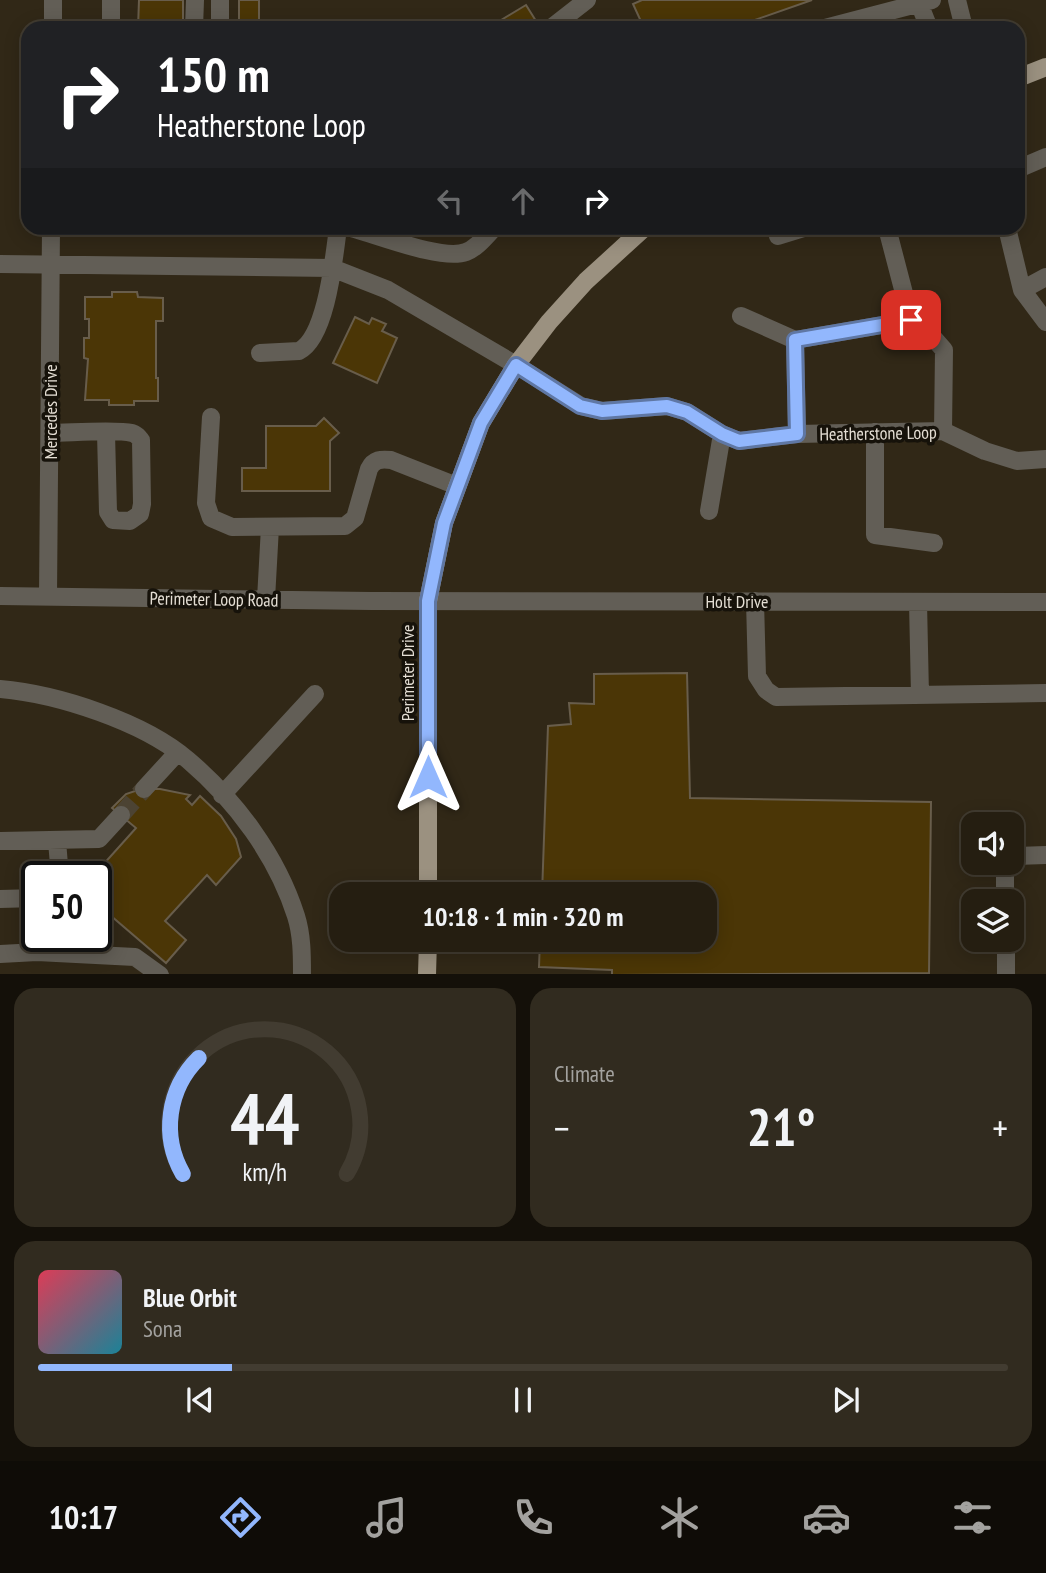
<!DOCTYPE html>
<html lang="en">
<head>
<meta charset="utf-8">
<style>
	:root { --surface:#251e11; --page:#312b1f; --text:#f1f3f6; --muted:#a3a29f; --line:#423c31; --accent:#92b7fd }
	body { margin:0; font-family:"PT Sans Narrow",sans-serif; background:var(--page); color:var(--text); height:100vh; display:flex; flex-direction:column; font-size:26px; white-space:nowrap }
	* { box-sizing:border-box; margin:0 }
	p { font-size:23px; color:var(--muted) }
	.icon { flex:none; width:38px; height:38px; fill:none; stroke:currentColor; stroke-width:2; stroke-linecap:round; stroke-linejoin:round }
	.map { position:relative; height:974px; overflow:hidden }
	.drawer { display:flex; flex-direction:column; gap:14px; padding:14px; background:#141009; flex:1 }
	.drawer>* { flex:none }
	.top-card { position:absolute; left:21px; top:21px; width:1004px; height:214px; border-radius:21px; box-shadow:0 4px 18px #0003,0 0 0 2px var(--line); background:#202124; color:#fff; overflow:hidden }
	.fabs { position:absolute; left:961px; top:812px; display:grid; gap:14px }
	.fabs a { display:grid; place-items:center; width:63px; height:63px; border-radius:14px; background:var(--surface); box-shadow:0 4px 18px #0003,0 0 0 2px var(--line); font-size:35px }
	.speed { position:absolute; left:21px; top:861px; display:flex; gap:14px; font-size:35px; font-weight:700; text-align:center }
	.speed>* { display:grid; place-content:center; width:91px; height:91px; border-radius:50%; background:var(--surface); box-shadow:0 4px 18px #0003,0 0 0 2px var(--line); line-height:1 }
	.speed .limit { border:4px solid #111; border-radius:10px; background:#fff; color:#111 }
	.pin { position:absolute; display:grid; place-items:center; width:60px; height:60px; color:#fff; margin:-30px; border-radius:14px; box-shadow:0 4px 10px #0006 }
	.me { position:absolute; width:77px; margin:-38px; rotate:0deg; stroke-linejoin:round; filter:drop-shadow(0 0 5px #0008) }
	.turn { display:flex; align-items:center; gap:24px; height:147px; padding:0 21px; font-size:32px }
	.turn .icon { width:91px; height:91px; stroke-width:2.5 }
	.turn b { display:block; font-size:49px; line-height:60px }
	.lanes { display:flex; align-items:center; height:66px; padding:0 21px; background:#0003; justify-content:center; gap:35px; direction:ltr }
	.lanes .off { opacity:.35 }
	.big { font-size:52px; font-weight:700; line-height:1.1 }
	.drawer .tile { flex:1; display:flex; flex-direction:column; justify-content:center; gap:10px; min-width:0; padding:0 24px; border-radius:21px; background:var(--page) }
	.drawer .dial { align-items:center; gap:0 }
	.dial svg { height:182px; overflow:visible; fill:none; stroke:var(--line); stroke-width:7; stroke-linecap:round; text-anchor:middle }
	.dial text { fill:var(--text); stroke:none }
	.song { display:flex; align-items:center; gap:21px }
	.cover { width:84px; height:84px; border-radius:10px; background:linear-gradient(135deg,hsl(350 70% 55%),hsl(190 70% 35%)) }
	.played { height:7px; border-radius:4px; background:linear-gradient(90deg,var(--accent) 20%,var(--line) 20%) }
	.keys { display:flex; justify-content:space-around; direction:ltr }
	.heat { display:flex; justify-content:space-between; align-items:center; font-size:38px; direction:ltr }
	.drawer .tiles { flex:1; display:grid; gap:14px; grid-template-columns:1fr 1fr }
	.tile:last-child { grid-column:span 2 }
	.trip { position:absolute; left:329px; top:882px; width:388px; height:70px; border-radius:21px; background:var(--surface); box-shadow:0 4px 18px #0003,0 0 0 2px var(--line); font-weight:700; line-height:70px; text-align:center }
	.tabs { display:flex; height:112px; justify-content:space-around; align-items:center; background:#0f0c07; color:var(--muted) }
	.tabs .icon { width:49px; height:49px }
	.tabs .on { color:var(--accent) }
	.tabs b { font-size:32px; color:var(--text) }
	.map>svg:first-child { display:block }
</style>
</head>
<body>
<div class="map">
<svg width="1046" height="975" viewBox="0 0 1046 975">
	<rect width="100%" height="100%" fill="#312817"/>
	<path fill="#4b3606" stroke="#685d4b" stroke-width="2" d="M139,0H183V28H138Z
		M239,0H259V28H239Z
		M642,0H812L732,28H644L633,4Z
		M526,5L536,21L525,28H488Z
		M112,292H137L138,297L163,298V321H156V378H158V401H134V405H109V400H85L88,359L84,358V338H89V319H85V297H112Z
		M355,317L369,324L372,318L386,324L382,331L397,338L377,383L333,363Z
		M324,418L339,433L330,441V491H242V468H266V426H316Z
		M687,673L690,798L931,802L929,973L612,975V970L539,967L540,940H705V894H542L548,726L571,724L569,703L594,704V674Z
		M141,789H160L190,795L186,799L192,805L200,796L221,816L236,839L241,857L216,885L207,875L165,921L186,940L166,963L96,903V877H92L136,828L112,808L126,794Z"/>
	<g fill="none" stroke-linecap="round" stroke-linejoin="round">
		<path stroke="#4c4333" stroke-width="18" stroke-dasharray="18 9" stroke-linecap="butt" d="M121,815L144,789"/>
		<path stroke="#625e56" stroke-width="18" d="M957,0L964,28
			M919,3L929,28
			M53,28V0
			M111,28V0
			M194,28L195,0
			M220,28V0
			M551,28L587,0
			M825,28L932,0
			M1018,169L1046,157
			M351,228C378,235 442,261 466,252C477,248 486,236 494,228
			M887,228L911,320
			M1007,228L1022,290L1046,322
			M778,236L804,228
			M0,264L332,268L388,290L516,365L581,406L602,411L667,406L687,412L722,434L739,441L797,434L943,431L985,451L1017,461L1046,459
			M1022,290L1046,277
			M741,316L795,340
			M260,353L299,351C327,337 334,256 338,228
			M211,417L206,503L211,518L232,527L345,526L355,518L369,469C374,459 381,459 391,460L457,486
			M875,432V535L934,543
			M50,433C69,433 115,429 132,433C138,435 137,436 141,440L142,504L140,514L130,521L113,520L108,512L106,433
			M797,434L795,340L911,320L930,334L944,350L943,431
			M709,511L722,434
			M0,596L371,601L1046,602
			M48,597L51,228
			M266,599L270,527
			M755,601L757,676L766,690L776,697L1046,693
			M918,602L920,695
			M0,689C58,694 144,722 188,760C236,801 277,856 296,916C302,935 302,955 302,975
			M144,789L177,753
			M222,795L315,694
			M0,841L99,839L121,815
			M57,841L60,877
			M1012,856L1046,855
			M1005,863V901
			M0,899L37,898
			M75,936L81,954
			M1006,940V975
			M0,954L37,952L135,957L160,975"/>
		<path stroke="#9b9180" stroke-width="18" d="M1018,78L1046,67
			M428,894V601L444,523L481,423L516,365L549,322L586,281L644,228
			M427,975L428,940"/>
	</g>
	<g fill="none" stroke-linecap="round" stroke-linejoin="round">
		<g stroke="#5f77a4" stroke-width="18">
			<path id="route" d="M428,777V601L444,523L481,423L516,365L580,406L602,411L667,406L687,412L722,434L739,441L797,434L795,340L911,320"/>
		</g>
		<use href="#route" stroke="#92b7fd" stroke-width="12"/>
	</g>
	<g text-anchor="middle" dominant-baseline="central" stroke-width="7" stroke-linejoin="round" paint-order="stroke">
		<g font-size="18" fill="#e4ded4" stroke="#16120a">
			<text transform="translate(50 412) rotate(-90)">Mercedes Drive</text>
			<text transform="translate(878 433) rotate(-1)">Heatherstone Loop</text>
			<text transform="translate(214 599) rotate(1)">Perimeter Loop Road</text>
			<text x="737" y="601">Holt Drive</text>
			<text transform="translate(407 673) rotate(-90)">Perimeter Drive</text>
		</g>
	</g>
</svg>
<div class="fabs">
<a><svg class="icon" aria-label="sound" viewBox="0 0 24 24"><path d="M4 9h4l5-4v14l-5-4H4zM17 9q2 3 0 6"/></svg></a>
<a><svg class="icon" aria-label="layers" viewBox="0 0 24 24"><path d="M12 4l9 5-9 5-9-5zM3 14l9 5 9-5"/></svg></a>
</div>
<div class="speed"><div class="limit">50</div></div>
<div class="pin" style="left:911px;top:320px;background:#d93025"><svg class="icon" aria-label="arrive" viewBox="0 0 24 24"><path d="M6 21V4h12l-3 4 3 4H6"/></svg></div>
<svg class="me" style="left:428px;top:777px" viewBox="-20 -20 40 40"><path d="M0-17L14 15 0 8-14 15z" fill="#92b7fd" stroke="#fff" stroke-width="4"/></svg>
<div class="trip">10:18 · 1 min · 320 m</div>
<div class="top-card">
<div class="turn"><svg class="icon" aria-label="right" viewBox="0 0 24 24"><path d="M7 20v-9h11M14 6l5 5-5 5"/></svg><div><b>150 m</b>Heatherstone Loop</div></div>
<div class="lanes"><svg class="icon off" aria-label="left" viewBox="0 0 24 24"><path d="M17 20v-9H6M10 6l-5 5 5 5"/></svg><svg class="icon off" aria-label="ahead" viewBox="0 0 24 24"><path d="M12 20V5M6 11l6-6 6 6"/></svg><svg class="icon" aria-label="right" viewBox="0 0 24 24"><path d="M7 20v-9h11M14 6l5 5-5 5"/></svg></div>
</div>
</div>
<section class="drawer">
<div class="tiles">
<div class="tile dial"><svg viewBox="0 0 100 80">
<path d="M14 69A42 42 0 1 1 86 69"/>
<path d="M14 69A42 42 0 0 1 21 18" stroke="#92b7fd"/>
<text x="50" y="56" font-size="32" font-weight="700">44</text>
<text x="50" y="72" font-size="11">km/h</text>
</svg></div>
<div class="tile"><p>Climate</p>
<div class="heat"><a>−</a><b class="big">21°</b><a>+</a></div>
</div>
<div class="tile">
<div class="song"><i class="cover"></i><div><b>Blue Orbit</b><p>Sona</p></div></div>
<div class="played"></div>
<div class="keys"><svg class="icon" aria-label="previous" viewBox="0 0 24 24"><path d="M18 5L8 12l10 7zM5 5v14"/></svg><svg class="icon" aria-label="pause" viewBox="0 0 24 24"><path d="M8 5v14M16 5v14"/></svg><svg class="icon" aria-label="next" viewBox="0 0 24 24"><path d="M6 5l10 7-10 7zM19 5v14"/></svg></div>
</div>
</div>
</section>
<nav class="tabs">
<b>10:17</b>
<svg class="icon on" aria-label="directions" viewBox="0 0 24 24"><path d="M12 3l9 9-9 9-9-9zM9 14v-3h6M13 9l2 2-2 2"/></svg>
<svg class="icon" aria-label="music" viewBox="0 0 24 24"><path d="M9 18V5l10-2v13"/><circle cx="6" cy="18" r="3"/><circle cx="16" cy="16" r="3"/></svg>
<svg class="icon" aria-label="phone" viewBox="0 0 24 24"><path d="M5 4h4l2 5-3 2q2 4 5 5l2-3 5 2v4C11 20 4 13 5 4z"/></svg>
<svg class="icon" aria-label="climate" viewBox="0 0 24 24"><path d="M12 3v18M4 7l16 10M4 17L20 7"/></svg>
<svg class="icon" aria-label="car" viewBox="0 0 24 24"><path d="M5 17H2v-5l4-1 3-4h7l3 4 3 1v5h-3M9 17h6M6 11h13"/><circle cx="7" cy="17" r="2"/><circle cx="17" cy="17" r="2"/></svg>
<svg class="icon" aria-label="filters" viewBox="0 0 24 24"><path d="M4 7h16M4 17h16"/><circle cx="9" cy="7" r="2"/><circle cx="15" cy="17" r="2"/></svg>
</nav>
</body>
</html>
